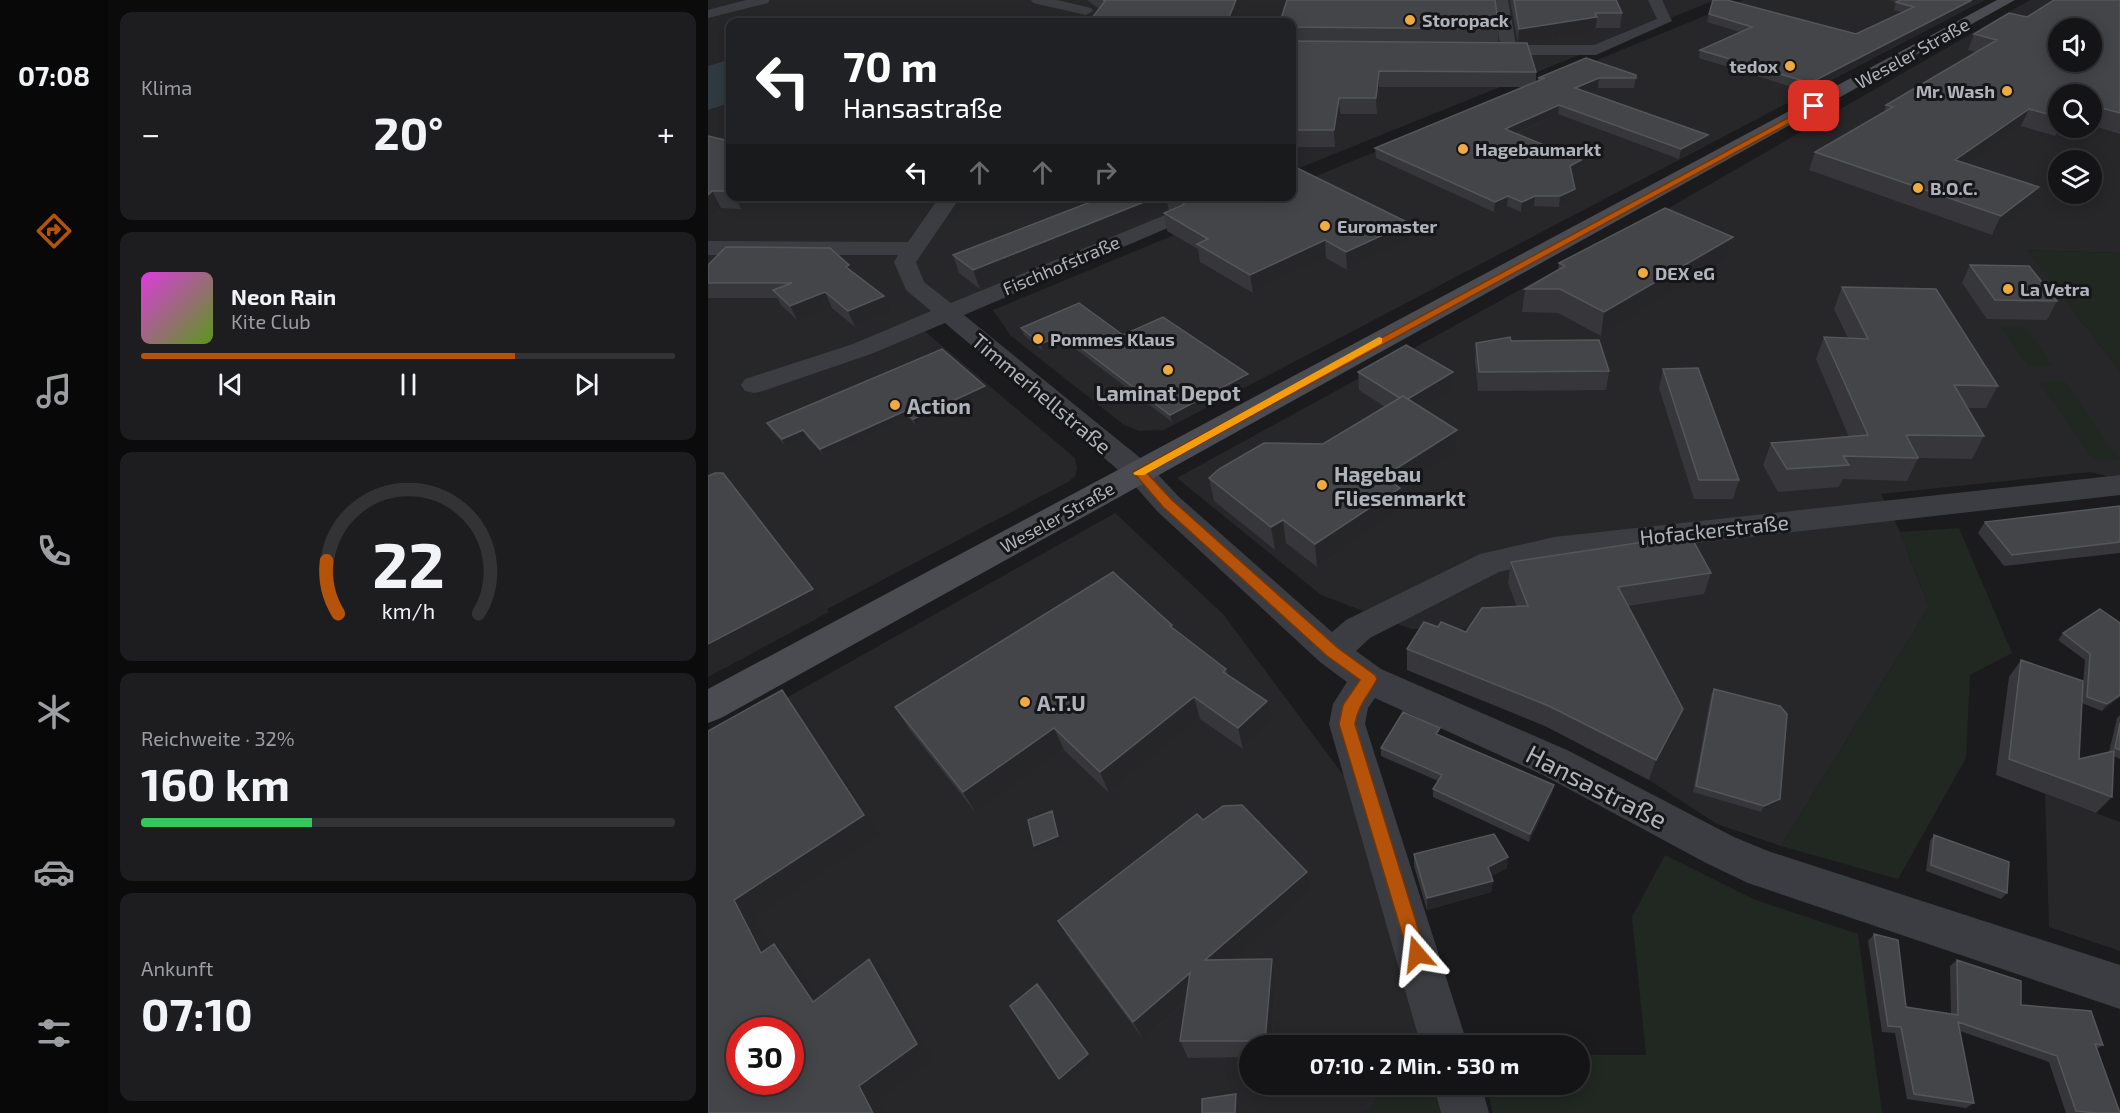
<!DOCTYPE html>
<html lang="de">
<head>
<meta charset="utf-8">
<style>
	:root { --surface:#141416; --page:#1d1d1f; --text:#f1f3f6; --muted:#9d9ea1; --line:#333335; --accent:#b45309 }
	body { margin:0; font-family:"Exo 2",sans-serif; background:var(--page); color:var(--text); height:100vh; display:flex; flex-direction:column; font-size:22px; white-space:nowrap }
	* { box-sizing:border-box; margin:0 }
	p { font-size:20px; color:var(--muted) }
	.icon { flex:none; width:33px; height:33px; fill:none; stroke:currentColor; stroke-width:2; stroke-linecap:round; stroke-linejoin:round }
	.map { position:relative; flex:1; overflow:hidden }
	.drawer { display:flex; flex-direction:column; gap:12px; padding:12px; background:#0b0b0c; width:600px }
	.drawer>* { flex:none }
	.hud { position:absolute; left:18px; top:18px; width:570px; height:183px; border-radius:12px; box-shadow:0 3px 15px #0003,0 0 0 2px var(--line); background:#202124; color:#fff; overflow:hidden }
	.buttons { position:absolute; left:1340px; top:18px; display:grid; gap:12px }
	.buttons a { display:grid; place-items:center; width:54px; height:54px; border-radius:50%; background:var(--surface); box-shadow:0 3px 15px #0003,0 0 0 2px var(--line); font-size:30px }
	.speed { position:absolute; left:18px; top:1017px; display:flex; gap:12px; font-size:30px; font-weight:700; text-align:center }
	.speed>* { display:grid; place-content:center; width:78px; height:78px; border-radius:50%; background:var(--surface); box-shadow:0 3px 15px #0003,0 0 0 2px var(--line); line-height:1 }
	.speed .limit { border:9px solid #d22; background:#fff; color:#111 }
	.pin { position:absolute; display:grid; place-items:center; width:51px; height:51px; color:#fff; margin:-26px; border-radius:12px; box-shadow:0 3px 9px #0006 }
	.me { position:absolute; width:66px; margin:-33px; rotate:343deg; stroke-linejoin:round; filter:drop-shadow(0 0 4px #0008) }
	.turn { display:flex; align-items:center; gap:21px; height:126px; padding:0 18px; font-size:27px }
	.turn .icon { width:78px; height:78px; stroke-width:2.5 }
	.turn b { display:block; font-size:42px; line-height:51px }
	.lanes { display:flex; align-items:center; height:57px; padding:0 18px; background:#0003; justify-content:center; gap:30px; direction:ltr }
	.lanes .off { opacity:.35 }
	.big { font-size:45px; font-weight:700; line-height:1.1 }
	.drawer .card { flex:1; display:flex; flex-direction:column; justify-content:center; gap:9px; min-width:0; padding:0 21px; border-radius:12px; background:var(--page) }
	.drawer .dial { align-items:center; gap:0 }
	.dial svg { height:156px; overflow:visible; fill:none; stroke:var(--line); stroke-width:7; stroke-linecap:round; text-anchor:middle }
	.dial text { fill:var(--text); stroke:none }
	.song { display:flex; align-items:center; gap:18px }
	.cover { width:72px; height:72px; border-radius:9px; background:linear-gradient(135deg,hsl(300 70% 55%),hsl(90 70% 35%)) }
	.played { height:6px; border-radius:3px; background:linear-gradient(90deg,var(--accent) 70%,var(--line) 70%) }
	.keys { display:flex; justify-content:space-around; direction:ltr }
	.heat { display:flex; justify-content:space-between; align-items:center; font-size:33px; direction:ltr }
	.charge { height:9px; border-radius:4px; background:linear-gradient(90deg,#34c759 32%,var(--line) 0) }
	.trip { position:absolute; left:531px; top:1035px; width:351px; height:60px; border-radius:30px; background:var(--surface); box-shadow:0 3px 15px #0003,0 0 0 2px var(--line); font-weight:700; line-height:60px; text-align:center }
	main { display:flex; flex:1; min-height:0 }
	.dock { display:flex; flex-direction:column; width:108px; justify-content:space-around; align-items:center; background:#080809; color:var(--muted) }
	.dock .icon { width:42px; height:42px }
	.dock .current { color:var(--accent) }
	.dock b { font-size:27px; color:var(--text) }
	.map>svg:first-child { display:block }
</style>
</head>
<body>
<main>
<nav class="dock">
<b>07:08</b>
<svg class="icon current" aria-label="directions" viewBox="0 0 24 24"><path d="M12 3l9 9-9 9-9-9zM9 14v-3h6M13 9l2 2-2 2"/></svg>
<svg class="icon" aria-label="music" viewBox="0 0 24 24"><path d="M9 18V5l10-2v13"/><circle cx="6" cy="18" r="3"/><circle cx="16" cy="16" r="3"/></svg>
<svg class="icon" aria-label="phone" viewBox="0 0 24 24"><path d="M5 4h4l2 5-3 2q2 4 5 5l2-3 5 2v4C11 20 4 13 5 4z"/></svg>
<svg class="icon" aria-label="climate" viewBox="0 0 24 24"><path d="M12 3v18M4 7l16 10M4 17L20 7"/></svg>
<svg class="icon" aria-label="car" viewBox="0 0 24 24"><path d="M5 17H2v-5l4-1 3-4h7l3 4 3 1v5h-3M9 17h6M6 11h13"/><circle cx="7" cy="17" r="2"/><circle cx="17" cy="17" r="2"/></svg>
<svg class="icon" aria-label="filters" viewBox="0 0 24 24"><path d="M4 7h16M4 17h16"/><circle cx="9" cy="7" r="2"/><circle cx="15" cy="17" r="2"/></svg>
</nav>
<section class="drawer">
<div class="card"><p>Klima</p>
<div class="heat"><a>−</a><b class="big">20°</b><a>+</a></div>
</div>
<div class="card">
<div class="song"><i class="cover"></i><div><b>Neon Rain</b><p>Kite Club</p></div></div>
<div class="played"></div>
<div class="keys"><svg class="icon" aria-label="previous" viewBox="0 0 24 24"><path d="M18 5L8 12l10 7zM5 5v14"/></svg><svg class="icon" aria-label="pause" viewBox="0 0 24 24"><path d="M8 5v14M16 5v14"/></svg><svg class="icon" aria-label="next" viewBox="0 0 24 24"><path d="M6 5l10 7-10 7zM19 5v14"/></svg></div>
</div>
<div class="card dial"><svg viewBox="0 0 100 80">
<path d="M14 69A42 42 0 1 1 86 69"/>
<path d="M14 69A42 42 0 0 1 8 42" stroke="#b45309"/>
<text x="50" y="56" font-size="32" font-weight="700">22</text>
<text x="50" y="72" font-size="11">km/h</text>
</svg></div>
<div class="card"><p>Reichweite · 32%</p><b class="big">160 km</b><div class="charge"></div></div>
<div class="card"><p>Ankunft</p><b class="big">07:10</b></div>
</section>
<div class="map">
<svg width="1412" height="1113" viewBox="0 0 1412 1113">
	<rect width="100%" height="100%" fill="#1b1b1d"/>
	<path fill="#27272a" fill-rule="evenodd" d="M0,0H1007L584,171V22H22V59L0,66Z
		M1035,0H1276L456,430L431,431L416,425L302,335L285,310L558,197L584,196V186Z
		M1322,0H1412V253L1319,250L1412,371V475L1399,476L1382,472L1173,494L1192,532L1221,607L1073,846L1009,824L941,780L837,726L742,687L771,629H703L613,595L469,478L959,209ZM1350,28H1383V62H1350ZM1350,94H1383V128H1350ZM1350,160H1383V194H1350Z
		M22,103V196L521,197L207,323L367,458L369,469L367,476L360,482L0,672V110Z
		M407,513L515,614L645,788L714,1045L542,1046V1084L682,1085L658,1113H0V742ZM32,1030H82V1082H32Z
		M1337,794L1412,822V951L1341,927Z"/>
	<path fill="#202821" d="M1318,250L1412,253V371Z
		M1292,326H1316L1345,366H1320Z
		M1330,381H1356L1412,460L1385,459Z
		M1251,528L1304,653L1262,675L1258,758L1190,879L1073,846L1221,607L1192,532Z
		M957,855L1045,899L1150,934L1174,1113H785L778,1085L872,1084V1055H938L924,917Z
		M682,1084L725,1085L733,1113H658Z"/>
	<path fill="#303b41" d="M22,59V103L0,110V66Z"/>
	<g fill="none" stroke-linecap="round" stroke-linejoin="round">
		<path fill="#3c3d42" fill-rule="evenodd" d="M38,0H62L60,3L0,18V10Z
			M323,0H349L383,8L385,11L378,15L325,3Z
			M786,0H800L808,45H886L949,19L940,0H954L964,21L888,55H779L771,50L773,47L792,45Z
			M232,196H253L208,262L216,282L243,303L462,213H476L479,217L476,221L256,315L441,465L471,497L624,632L638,620L772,554L846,537L1412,475V495L846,559L791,572L662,638L648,651L673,669L861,751L1026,837L1060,851L1412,965V1009L1040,883L998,863L835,775L667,698L660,708L657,724L760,1046H713L621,724L625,704L639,682L612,662L449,511L421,479L237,323L163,354L55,391L46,393L37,391L33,385L37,379L145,344L223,311L198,290L186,262L190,255H0V241L200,242Z
			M725,1084H773L781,1113H733Z"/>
		<path fill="#4a4c52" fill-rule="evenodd" d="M1289,0H1307L13,718L0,723V689Z"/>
	</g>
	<path fill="#37373b" d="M379,0H535L527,22H381L391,9Z
		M802,0H908L914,13L912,28H888L887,32L815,43L828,72V82L830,81V78L928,75L926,88H890L879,92L998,145L971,159L850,114L808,134L873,160L872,170L864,174L866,199L851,207L826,206L813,212L799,206L786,212L668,158L667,148L815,87H671L669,114H632L627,147H584V22L791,29L790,43H810Z
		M1181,0H1276L1100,92L991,58L992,50L1032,32L999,22L1001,14L1148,34L1194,12L1186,10L1188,2H1189Z
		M1412,0V134L1383,125V94H1350V128H1358L1347,136L1313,126L1260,164L1322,206L1284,235L1101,170L1107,152L1176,112L1178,105L1268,52L1260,50L1266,34L1319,17Z
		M0,136L22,141V196H45L33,209L13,208L0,221Z
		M398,196H518L523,199L701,223V241L639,270L618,258L545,293L492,262L490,249L459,231L456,213L272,289L251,273L245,255Z
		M1025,237L1019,260L893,336L850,313L814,312L817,289L850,270L851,263Z
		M0,265L144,272L183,312L147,327L124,308L90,321L73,305L69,298H0Z
		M1262,265L1349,301L1339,320L1279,319L1254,283Z
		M1134,287L1290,386L1278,408H1259L1276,436L1264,459L1210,458L1199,481L1135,479L1131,487L1070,492L1055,465L1063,443L1141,437L1108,359L1116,337L1140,338L1126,309Z
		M313,328L415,335L540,374L541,381L464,422L357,341L335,351L316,335Z
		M803,341L901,371L898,390L770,391L767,362L768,343Z
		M955,369L1031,480L1025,499H986L951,388Z
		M650,372H745V391L716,409L749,430L748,453L692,489V511L609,567L578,543L567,550L506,501L501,478L615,444L677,407L651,390Z
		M277,386L280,392L208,426L200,417L116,456L98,436L77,446L63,430L59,423Z
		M1412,506V553L1296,566L1270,533L1277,522Z
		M803,562L1003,573L996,594L920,606L975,709L968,730L941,780L837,726L699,670V649L730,627L758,632L809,607L800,583Z
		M1392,609L1412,697L1394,711L1374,703L1371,759L1401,752L1409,718L1412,715V759L1406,756L1404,797L1388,813L1288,775L1301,677L1313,660L1374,695L1377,660L1350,640L1355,633Z
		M464,625L465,628L518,669L520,675L563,722L535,749L492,719L401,793L356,750L268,813L201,729L187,707Z
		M1006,689L1072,799L1069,805L1053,812L985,792L1003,695Z
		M732,736L846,785L844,793L821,842L725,797V789L730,781L673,756V748Z
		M495,820L602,892L525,959H564L569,977L563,1046H542V1057L480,1058L472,1041L478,1001L435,1039L362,940L350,921Z
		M1226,835L1299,893L1293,899L1218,871L1222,841Z
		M706,854L799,868L783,876L785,881L783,892L719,910L706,866Z
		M1166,934L1198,1007L1243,1014L1242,966L1249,960L1313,1005L1395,1045L1389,1049L1412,1113H1358L1341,1062L1252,1031L1266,1103L1258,1108L1199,1099L1187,1033L1174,1032L1160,941Z"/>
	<path fill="#262629" d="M528,0H535L527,22H519Z
		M1264,0H1276L1100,92L1102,83Z
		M889,17L887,32L810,44L811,29Z
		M671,71V87L669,114L668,98Z
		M891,78L890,88L866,98L867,88Z
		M631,98L632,114L627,147L626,130Z
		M851,105L850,114L796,139L797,129Z
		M1321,109L1313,126L1240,179L1247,160Z
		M1351,128H1358L1347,136Z
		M1000,135L998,145L971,159L973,149Z
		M873,160L872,170L861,176L862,166Z
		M1331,187L1322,206L1284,235L1293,216Z
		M867,189L866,199L851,207L852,196Z
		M4,191L13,208L0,221V195Z
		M27,196H45L33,209Z
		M451,196H458L461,211L272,289L265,270Z
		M800,196L799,206L786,212L787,202Z
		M827,196L826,206L813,212L814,202Z
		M701,223V241L639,270L638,252Z
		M1025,237L1019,260L893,336L896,312Z
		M617,240L618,258L545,293L542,275Z
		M117,292L124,308L90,321L82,306Z
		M176,296L183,312L147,327L140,311Z
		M355,334L357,341L335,351L333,344Z
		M745,372V391L698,420L697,401Z
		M540,374L541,381L464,422L462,415Z
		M277,386L280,392L208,426L205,419Z
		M197,411L200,417L116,456L112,449Z
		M95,430L98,436L77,446L74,439Z
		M749,430L748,453L692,489V511L609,567L607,544L675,477Z
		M575,520L578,543L567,550L563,527Z
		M105,589L121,612L0,677V644Z
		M74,690L90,710L172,834L46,917L73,970L53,953L26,900Z
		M1412,695V697L1394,711L1399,704Z
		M486,697L492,719L401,793L392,772Z
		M559,701L563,722L535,749L530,728Z
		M975,709L968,730L941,780L948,760Z
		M346,728L356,750L268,813L255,792Z
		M846,785L844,793L821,842L822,834Z
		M1072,799L1069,805L1053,812L1056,806Z
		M344,811L347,817L354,842L329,851L326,846Z
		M800,857L799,868L779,878L780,867Z
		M599,872L602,892L504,978L497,960Z
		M785,881L783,892L719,910V898Z
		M66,944L86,961L124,1018L105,1002Z
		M161,959L178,976L225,1059L170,1100L177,1113H165L151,1086Z
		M564,959L569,977L563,1046H559L557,1041Z
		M482,973L489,991L435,1039L425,1022Z
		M329,984L383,1059L355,1083L351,1079Z
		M528,1094L530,1099L529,1113H527Z"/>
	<path fill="#444549" stroke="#54565b" stroke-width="1.5" fill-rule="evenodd" d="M395,0H528L519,22H381L397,1Z
		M579,0H787L791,29L584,27V22H572Z
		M806,0H908L914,13H887L889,17L811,29Z
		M1005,0H1019L1148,34L1206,7L1188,2L1193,0H1264L1102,83L992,50L1044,27L1001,14Z
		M1346,0H1412V113L1383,105V94H1350V117L1321,109L1247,160L1331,187L1293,216L1107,152L1185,107L1178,105L1289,40L1266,34L1301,13L1319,17ZM1350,28H1383V62H1350Z
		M278,17L295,22H264Z
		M584,41L819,43L828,72L671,71L668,98H631L626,130H584Z
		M878,58L928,75V78H891L867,88L1000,135L973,149L851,105L797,129L873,160L862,166L867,189L852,196H827L814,202L800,196L787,202L667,148L837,78H830Z
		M0,136L22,141V191H4L0,195Z
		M587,167L701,223L638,252L617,240L542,275L489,244L500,239L456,213L475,205L478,200L476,196H518L523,199L529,196H584V168Z
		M398,196H451L265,270L245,255Z
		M957,208L1025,237L896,312L852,289H817L857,266L851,263Z
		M18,247L122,248L141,265L138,267L176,296L140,311L117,292L82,306L65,290L84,283H0V265Z
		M1262,265L1321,266L1349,301L1287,300Z
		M1134,287L1228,289L1290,386L1246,385L1276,436L1198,435L1210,458L1135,456L1141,465L1079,469L1063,443L1160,435L1116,337L1160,339Z
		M371,303L415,335L455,317L540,374L462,415L355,334L333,344L313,328Z
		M802,337L803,341L891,340L901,371L771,372L768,343Z
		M698,345L745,372L700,399L695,396L692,398L650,372Z
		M234,349L277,386L205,419L197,411L112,449L95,430L74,439L59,423Z
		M990,368L1031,480H991L955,369Z
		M695,396L749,430L675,477L692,488L607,544L575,520L563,527L501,478L511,469L556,443L615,444Z
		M7,473H15L105,589L0,644V476Z
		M1412,506V542L1304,555L1277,522Z
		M982,535L1003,573L910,587L975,709L948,760L841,706L699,649L716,622L730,627L733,622L758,632L774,608L820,606L803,562Z
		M405,572L464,625L462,626L518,669L515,672L559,701L530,728L486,697L392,772L346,728L255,792L187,707Z
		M1392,609L1412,623V695L1399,704L1379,697L1382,654L1355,633Z
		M1313,660L1375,681L1371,759L1406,751L1404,797L1301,759Z
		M1006,689L1072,706L1079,714L1072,799L1056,806L988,786Z
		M74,690L156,815L26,900L53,953L66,944L105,1002L161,959L209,1044L151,1086L165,1113H0V731ZM32,1030H82V1082H32Z
		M695,712L732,728L728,734L846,785L822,834L725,789L734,775L673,748Z
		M1412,723V750L1407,748Z
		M534,805L599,872L497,960L564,959L557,1041H472L482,973L425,1022L350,921L489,814L495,820L515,806Z
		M344,811L350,836L326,846L320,820Z
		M786,834L800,857L780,867L785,881L719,898L706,854Z
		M1226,835L1301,862L1299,893L1223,865Z
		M1166,934L1190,940L1198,1007L1250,1015L1249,960L1313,981V1005L1383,1011L1395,1045L1387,1044L1412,1113H1387L1368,1111L1349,1056L1250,1022L1266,1103L1206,1094L1193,1027L1180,1026Z
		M329,984L380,1054L351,1079L302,1006Z
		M528,1094L527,1113H494V1099Z"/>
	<path fill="#b45309" stroke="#753606" stroke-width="1.5" d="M1106,104L1109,108L439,473L464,500L630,648L667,675L669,679C660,697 651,703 647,724L718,954L715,960L709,963L702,960L631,724L635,705L652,680L619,656L455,507L425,472Z"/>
	<path fill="#f59e0b" d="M671,337L674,338V343L436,475H427L425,473Z"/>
	<g fill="#f0ab40" stroke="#161618" stroke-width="2">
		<circle cx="702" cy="20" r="6"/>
		<circle cx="1082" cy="66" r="6"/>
		<circle cx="1299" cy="91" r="6"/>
		<circle cx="755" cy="149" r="6"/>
		<circle cx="1210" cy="188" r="6"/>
		<circle cx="617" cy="226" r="6"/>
		<circle cx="935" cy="273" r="6"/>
		<circle cx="1300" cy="289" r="6"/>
		<circle cx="330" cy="339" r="6"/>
		<circle cx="460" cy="370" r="6"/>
		<circle cx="187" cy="405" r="6"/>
		<circle cx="614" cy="485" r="6"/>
		<circle cx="317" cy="702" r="6"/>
	</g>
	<g text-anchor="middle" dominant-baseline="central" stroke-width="6" stroke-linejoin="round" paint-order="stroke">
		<g font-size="18" font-weight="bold" fill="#aeb3bc" stroke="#161618" text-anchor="start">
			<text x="714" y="20">Storopack</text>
			<text x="1070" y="66" text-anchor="end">tedox</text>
			<text x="1287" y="91" text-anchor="end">Mr. Wash</text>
			<text x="767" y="149">Hagebaumarkt</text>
			<text x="1222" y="188">B.O.C.</text>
			<text x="629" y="226">Euromaster</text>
			<text x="947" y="273">DEX eG</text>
			<text x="1312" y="289">La Vetra</text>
			<text x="342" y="339">Pommes Klaus</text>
		</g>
		<g font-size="18" fill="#aeb3bc" stroke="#161618">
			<text transform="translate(1204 53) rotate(-29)">Weseler Straße</text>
			<text transform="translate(353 265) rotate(-23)">Fischhofstraße</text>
			<text transform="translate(349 517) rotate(-29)">Weseler Straße</text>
		</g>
		<g font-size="21" font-weight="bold" fill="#aeb3bc" stroke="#161618" text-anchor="start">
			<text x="460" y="392" text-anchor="middle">Laminat Depot</text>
			<text x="199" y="405">Action</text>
			<text x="626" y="473">Hagebau<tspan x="626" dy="24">Fliesenmarkt</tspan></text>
			<text x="329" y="702">A.T.U</text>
		</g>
		<g font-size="21" fill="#aeb3bc" stroke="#161618">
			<text transform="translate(334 393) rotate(40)">Timmerhellstraße</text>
			<text transform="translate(1006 529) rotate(-6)">Hofackerstraße</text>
		</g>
		<g font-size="26" fill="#aeb3bc" stroke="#161618">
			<text transform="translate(889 786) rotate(27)">Hansastraße</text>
		</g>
	</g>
</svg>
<div class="buttons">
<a><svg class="icon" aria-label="sound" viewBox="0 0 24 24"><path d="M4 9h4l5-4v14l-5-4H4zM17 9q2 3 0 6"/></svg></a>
<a><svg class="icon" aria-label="search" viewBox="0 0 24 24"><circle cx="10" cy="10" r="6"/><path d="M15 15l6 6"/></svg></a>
<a><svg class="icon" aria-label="layers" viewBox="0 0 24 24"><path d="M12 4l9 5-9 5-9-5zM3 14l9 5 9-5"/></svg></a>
</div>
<div class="speed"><div class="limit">30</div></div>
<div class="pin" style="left:1106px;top:106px;background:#d93025"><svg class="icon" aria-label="arrive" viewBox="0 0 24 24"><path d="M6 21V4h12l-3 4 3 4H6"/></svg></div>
<svg class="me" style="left:709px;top:954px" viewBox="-20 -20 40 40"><path d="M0-17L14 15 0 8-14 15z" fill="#b45309" stroke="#fff" stroke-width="4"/></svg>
<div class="trip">07:10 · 2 Min. · 530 m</div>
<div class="hud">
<div class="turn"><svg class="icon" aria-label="left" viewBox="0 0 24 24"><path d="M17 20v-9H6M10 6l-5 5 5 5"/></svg><div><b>70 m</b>Hansastraße</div></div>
<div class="lanes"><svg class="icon" aria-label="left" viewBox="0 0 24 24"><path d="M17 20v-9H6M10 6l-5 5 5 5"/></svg><svg class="icon off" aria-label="ahead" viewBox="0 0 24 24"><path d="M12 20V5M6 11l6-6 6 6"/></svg><svg class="icon off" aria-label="ahead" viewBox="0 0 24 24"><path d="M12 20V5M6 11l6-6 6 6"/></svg><svg class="icon off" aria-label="right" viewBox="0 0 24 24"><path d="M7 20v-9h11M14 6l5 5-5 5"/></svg></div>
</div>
</div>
</main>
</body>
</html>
